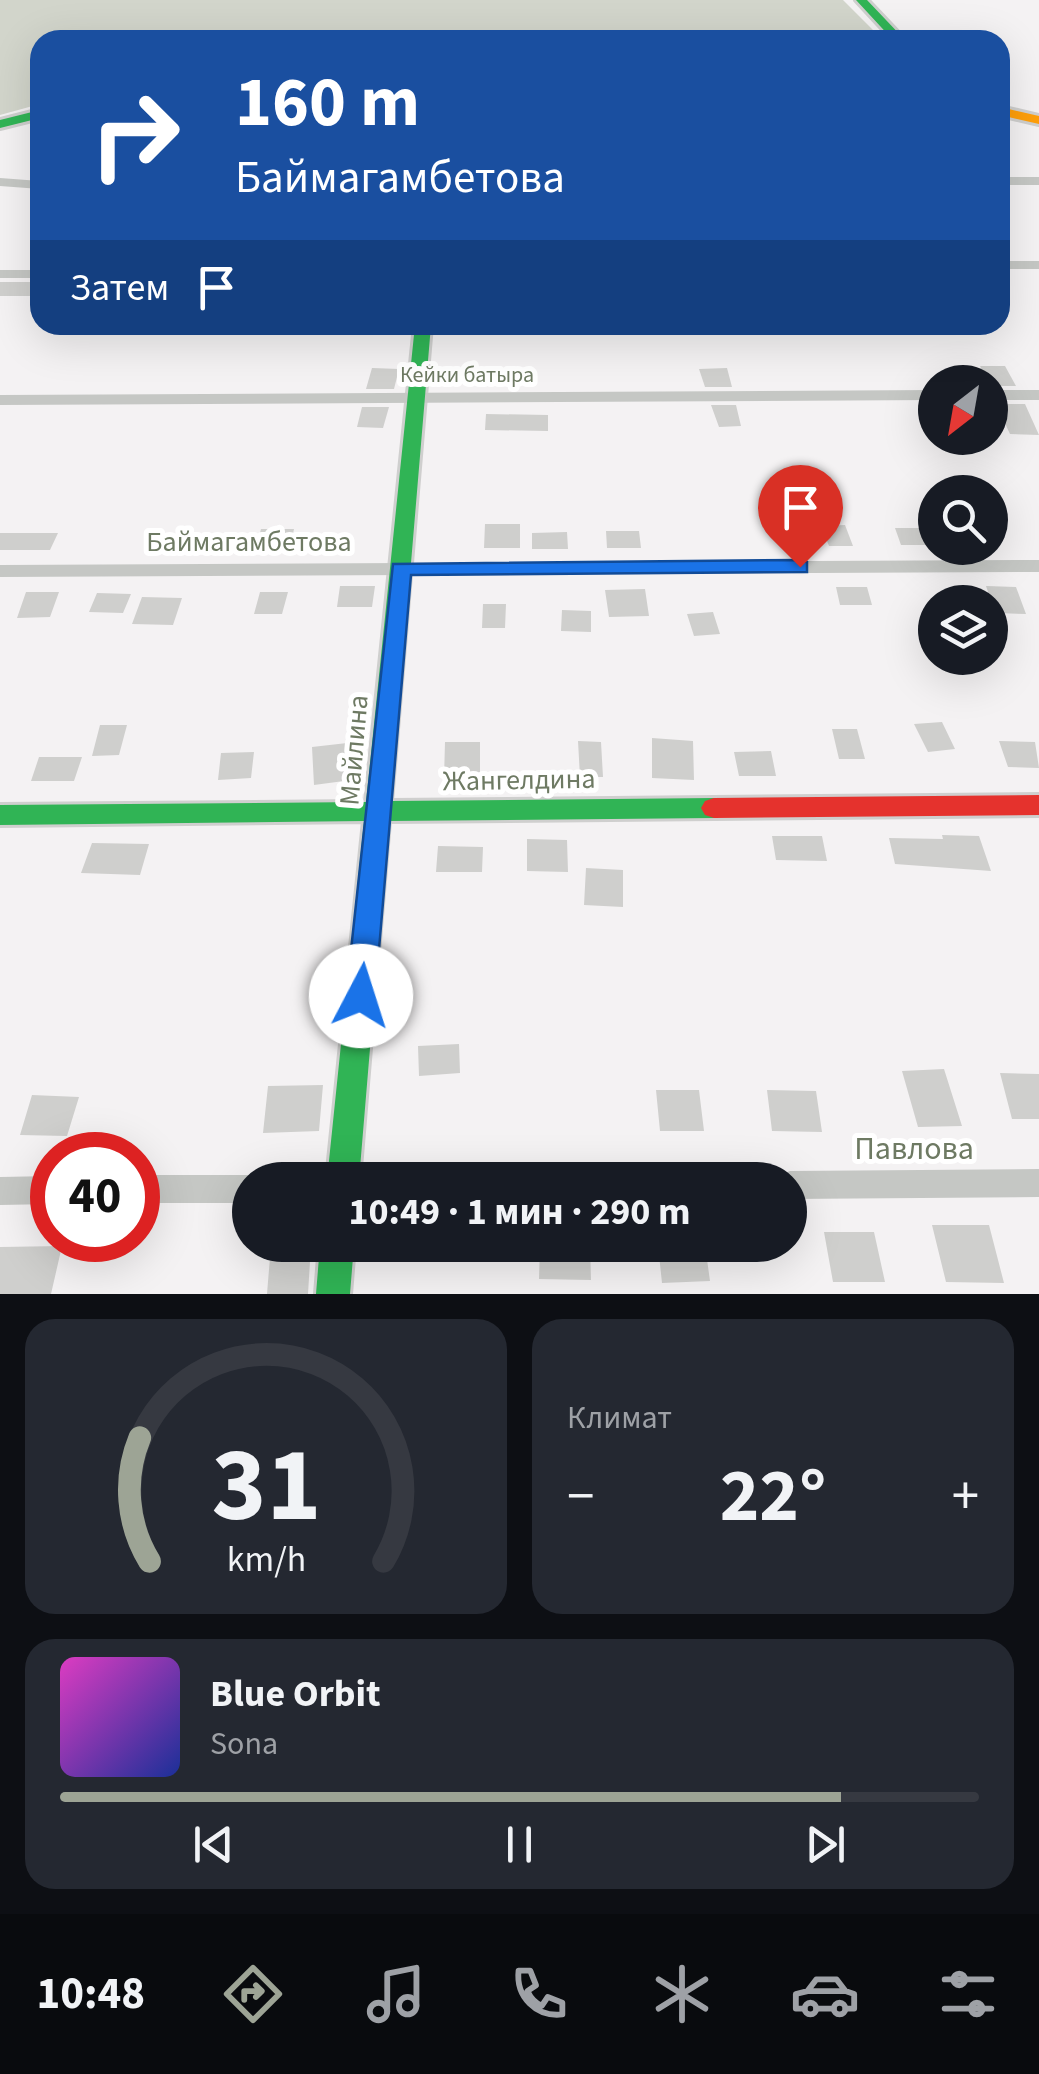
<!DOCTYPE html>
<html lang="ru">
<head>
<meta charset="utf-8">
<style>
	:root { --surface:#171b24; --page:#242831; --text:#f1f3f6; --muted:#9ea1a6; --line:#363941; --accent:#9da495 }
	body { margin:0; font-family:"Source Sans 3",sans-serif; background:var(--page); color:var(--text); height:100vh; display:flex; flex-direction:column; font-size:38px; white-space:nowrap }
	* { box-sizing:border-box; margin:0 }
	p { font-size:32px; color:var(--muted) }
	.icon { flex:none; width:55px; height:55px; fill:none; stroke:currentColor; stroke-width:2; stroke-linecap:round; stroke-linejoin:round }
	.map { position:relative; height:1294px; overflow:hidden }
	.panel { display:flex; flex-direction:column; gap:25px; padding:25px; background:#0d0f14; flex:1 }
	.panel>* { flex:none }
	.hud { position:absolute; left:30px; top:30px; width:980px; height:305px; border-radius:30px; box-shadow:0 10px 40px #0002; background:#1a4fa0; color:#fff; overflow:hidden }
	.needle { width:65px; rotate:211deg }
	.tools { position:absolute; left:918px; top:365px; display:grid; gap:20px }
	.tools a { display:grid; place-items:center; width:90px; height:90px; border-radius:50%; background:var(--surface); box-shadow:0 10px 40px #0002; font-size:50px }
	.speed { position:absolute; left:30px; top:1132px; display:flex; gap:20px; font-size:50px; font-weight:700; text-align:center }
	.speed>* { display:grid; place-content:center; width:130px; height:130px; border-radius:50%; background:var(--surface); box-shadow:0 10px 40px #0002; line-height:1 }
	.speed .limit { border:15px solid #d22; background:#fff; color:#111 }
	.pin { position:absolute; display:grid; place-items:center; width:85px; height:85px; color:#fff; margin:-102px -42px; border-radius:50% 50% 50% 0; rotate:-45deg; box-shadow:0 0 10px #0007 }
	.pin .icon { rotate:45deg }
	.me { position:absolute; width:110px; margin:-55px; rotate:5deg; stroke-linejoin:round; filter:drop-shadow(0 0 8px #0008) }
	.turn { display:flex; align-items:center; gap:35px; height:210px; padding:0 40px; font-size:45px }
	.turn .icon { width:130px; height:130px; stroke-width:2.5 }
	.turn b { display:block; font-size:70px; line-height:85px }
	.then { display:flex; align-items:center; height:95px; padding:0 40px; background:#0003; gap:20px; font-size:38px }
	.big { font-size:75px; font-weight:700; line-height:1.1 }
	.panel .widget { flex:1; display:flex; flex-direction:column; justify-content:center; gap:15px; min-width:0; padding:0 35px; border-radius:30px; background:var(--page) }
	.panel .dial { align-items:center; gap:0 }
	.dial svg { height:260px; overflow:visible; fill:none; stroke:var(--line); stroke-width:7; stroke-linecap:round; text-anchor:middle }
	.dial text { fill:var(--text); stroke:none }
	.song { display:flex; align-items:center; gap:30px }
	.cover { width:120px; height:120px; border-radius:15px; background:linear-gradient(135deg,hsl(310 70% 55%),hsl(230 70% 35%)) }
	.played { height:10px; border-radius:5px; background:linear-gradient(90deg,var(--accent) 85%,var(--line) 85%) }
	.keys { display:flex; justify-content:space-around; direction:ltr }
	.heat { display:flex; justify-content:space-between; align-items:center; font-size:55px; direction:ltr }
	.panel .tiles { flex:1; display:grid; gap:25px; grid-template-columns:1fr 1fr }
	.widget:last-child { grid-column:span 2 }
	.trip { position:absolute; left:232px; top:1162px; width:575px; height:100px; border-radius:50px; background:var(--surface); box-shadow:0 10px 40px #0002; font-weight:700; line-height:100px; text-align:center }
	.dock { display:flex; height:160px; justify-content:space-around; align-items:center; background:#090b0e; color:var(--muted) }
	.dock .icon { width:70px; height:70px }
	.dock .selected { color:var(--accent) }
	.dock b { font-size:45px; color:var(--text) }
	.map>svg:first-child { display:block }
</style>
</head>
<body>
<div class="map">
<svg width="1039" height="1294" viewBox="0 0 1039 1294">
	<rect width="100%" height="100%" fill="#f4f2f3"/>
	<path fill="#d2d5cb" d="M0,0H843L883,40H40V104L0,115Z"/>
	<path fill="#cfcfcd" d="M0,282H40V290L37,296H0Z
		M980,366H1005L1016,386H990Z
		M372,368L399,369L394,389H366Z
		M727,368L732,387H705L699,369Z
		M996,404H1025L1039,435L1010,434Z
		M711,405H736L741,426L719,427Z
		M362,407H389L383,428L357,427Z
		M486,414L548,415V431L485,430Z
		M485,524H520V548H484Z
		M845,525L853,546H829L821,526Z
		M895,528H924L931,545H901Z
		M261,529H294L290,548H256Z
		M606,531H639L641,548H607Z
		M567,532L568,549H532V533Z
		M0,533H58L50,550H0Z
		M340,586H375L372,607H337Z
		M986,586L1016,587L1026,614L995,613Z
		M836,587H867L872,605H840Z
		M645,589L649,616L609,617L605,590Z
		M26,592H59L50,617L17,618Z
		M260,592H288L282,614H254Z
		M97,593L131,594L123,613L89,612Z
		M142,597L182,598L173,625L132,624Z
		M483,604H506L505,628H482Z
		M562,610L591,611V632L561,631Z
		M713,612L720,634L694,636L687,614Z
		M942,722L955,749L928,752L914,724Z
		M100,725H127L119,755L92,756Z
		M832,729H857L865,759H839Z
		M652,738L693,741L694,780L652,778Z
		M578,741L601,742L603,777H580Z
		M999,741L1035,742L1039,768L1008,767Z
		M356,742L359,779L314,785L312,747Z
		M445,742H480V779H444Z
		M771,751L776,776H739L734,752Z
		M254,752L251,778L218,780L221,753Z
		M39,757H82L74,781H31Z
		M942,835L979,836L991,871L895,864L889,838L943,839Z
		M772,836H822L827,861L776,860Z
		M527,839L567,840L568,872L527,871Z
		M92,843L149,844L140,875L81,873Z
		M438,846L483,847L482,872H436Z
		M586,868L623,870V907L584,905Z
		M459,1044L460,1073L419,1076L418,1046Z
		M944,1069L962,1126L918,1127L902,1071Z
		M1000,1073L1039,1074V1119H1012Z
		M323,1085L319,1131L263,1133L268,1086Z
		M656,1090H699L704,1131H660Z
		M767,1090L816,1091L822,1132L772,1131Z
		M32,1095L79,1097L67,1136L20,1135Z
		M932,1225H989L1004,1283L946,1282Z
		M824,1232H874L885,1282H833Z
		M271,1245H311L308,1294H267Z
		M540,1245H590L591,1280L539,1279Z
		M658,1245H705L710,1281L662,1283Z
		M62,1246L51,1294H0V1247Z"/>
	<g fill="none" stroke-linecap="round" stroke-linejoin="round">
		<g stroke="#cfcfce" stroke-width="6">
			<path id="fast" d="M856,0H867L905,40H893Z
				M40,110V118L0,128V120Z
				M415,325H431L391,801L714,798L723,801L727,808L723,815L714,818L389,821L359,1180H327L364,821L0,825V805L366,802Z
				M320,1245H354L350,1294H316Z"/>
		</g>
		<g stroke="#cfcfce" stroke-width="6">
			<path id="slow" d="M1000,107L1039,116V124L1000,115Z"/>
		</g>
		<g stroke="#cfcfce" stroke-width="6">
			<path id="jam" d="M1039,795V815L714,818L705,815L701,808L705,801L714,798Z"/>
		</g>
		<path fill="#c5c7c4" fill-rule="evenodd" d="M1000,177H1039V185H1000Z
			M0,178L40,181V189L0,186Z
			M1000,261H1039V269H1000Z
			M0,270H40V278H0Z
			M935,390V400L0,405V395Z
			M990,390H1039V400H990Z
			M1039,560V572L0,577V565Z
			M1039,1169V1197L790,1199V1180H778L780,1175L790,1171Z
			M138,1175H250L261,1180H250V1203H138Z
			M52,1176V1204L0,1205V1177Z"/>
		<use href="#fast" fill="#30b455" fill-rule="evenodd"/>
		<use href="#slow" fill="#ff9f0a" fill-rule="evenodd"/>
		<use href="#jam" fill="#e5322d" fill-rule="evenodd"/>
	</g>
	<path fill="#1a73e8" stroke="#114b97" stroke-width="2.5" d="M800,560L807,562V572L411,575L375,996L371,1005L361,1009L350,1005L346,996L393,564Z"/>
	<g text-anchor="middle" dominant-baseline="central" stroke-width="10" stroke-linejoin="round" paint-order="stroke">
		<g font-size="22" fill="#6e7a63" stroke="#fff">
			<text x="467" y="375">Кейки батыра</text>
		</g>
		<g font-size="28" fill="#6e7a63" stroke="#fff">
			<text x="249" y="542">Баймагамбетова</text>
			<text transform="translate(354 750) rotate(-85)">Майлина</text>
			<text transform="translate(519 780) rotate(-1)">Жангелдина</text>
		</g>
		<g font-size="32" fill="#6e7a63" stroke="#fff">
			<text x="914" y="1149">Павлова</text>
		</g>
	</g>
</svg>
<div class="tools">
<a><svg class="needle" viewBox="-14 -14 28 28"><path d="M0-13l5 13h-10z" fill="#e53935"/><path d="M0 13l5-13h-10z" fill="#9ea1a6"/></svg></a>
<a><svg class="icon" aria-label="search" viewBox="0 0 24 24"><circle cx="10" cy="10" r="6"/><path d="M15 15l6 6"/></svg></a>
<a><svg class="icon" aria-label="layers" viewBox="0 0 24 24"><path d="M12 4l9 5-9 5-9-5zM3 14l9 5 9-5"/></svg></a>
</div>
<div class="speed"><div class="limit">40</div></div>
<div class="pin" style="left:800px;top:567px;background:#d93025"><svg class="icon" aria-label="arrive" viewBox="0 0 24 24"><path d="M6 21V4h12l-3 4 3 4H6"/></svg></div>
<svg class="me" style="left:361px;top:996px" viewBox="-20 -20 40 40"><circle r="19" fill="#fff"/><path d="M0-13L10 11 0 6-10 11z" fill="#1a73e8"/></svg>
<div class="trip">10:49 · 1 мин · 290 m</div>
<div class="hud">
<div class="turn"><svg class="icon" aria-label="right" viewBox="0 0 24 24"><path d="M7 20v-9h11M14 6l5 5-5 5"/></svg><div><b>160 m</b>Баймагамбетова</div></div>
<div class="then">Затем<svg class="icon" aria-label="arrive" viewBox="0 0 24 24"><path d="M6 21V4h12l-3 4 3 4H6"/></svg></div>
</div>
</div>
<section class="panel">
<div class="tiles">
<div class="widget dial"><svg viewBox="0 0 100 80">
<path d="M14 69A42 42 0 1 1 86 69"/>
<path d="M14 69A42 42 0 0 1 11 31" stroke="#9da495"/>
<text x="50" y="56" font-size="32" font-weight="700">31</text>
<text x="50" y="72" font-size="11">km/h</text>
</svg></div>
<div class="widget"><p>Климат</p>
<div class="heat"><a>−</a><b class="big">22°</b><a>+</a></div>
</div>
<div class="widget">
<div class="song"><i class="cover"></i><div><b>Blue Orbit</b><p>Sona</p></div></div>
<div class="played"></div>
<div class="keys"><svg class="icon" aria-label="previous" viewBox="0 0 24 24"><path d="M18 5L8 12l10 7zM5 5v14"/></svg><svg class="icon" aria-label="pause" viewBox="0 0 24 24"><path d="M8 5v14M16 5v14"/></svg><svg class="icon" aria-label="next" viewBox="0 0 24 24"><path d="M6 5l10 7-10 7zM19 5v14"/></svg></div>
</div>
</div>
</section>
<nav class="dock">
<b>10:48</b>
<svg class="icon selected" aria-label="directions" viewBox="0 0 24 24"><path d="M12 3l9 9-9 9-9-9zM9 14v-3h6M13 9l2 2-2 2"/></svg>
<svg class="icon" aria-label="music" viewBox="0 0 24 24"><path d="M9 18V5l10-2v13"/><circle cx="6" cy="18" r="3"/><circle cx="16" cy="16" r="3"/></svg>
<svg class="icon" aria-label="phone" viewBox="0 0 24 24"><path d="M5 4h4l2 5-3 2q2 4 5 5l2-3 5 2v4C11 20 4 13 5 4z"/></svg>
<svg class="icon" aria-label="climate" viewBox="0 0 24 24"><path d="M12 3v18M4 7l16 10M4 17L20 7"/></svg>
<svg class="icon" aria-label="car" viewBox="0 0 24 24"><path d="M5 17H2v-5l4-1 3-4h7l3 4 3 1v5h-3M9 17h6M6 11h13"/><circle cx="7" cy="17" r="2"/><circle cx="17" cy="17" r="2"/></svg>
<svg class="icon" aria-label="filters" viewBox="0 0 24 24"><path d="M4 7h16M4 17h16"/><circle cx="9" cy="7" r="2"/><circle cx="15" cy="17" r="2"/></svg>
</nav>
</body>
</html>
